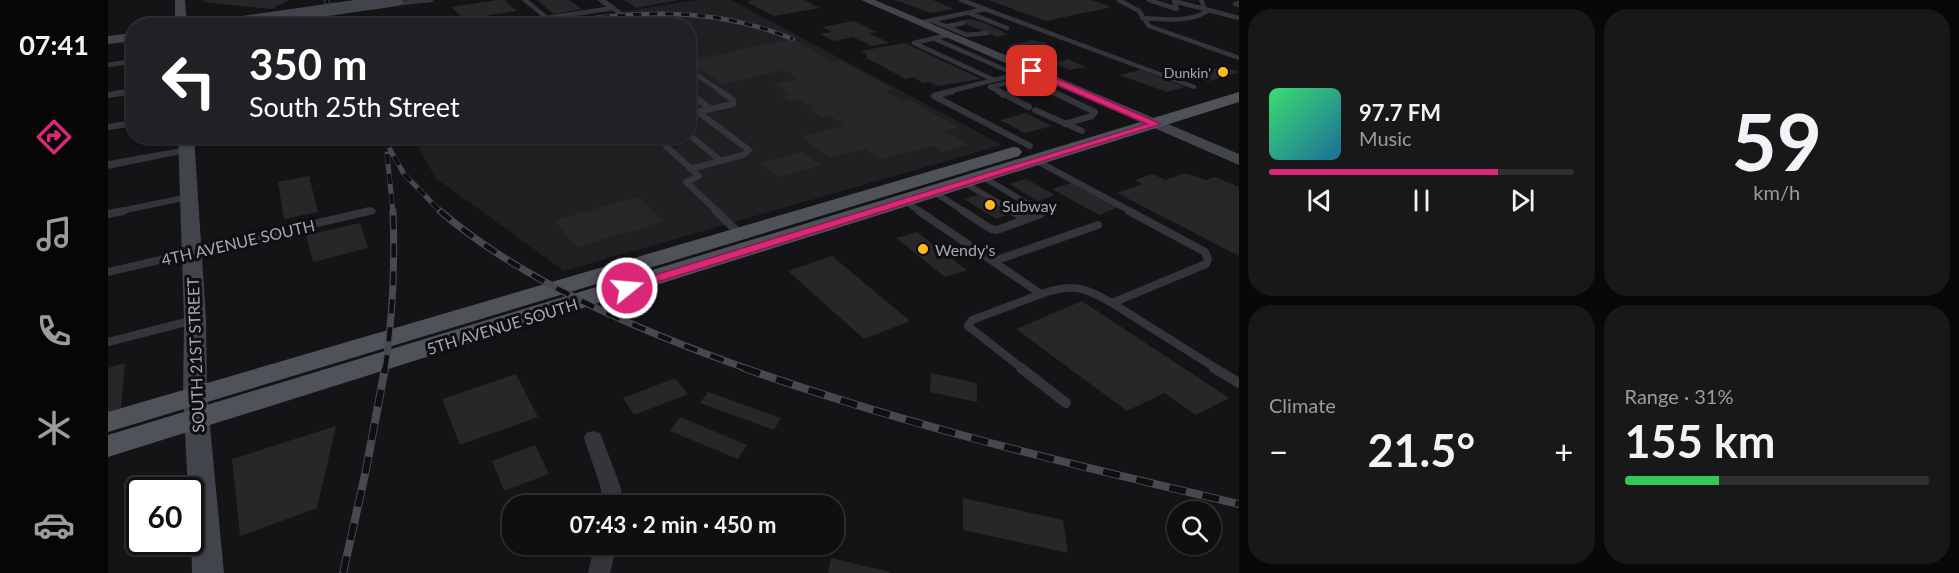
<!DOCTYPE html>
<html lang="en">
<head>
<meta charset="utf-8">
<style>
	:root { --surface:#0f0f10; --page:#181819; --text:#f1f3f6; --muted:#9b9c9f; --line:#2f2f30; --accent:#db2777 }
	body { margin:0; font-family:Lato,sans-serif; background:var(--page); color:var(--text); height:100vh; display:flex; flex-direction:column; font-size:22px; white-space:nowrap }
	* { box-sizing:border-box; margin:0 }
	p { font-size:20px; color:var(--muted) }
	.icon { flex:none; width:33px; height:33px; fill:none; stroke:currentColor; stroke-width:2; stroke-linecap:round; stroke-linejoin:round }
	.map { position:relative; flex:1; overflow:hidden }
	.drawer { display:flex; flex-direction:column; gap:9px; padding:9px; background:#080809; width:720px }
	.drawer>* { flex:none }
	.guide { position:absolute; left:18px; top:18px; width:570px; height:126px; border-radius:24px; box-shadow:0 2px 4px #0004,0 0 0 2px var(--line); background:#202124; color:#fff; overflow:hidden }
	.fabs { position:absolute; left:1059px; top:501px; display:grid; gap:12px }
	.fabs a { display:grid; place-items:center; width:54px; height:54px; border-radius:50%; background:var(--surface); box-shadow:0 2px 4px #0004,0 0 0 2px var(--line); font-size:30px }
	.speed { position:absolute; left:18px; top:477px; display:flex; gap:12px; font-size:30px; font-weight:700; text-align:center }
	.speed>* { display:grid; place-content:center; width:78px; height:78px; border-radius:50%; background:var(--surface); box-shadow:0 2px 4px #0004,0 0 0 2px var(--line); line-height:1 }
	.speed .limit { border:3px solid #111; border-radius:9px; background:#fff; color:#111 }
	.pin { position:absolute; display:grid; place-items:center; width:51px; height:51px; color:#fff; margin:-26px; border-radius:12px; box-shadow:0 3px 9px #0006 }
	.me { position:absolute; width:66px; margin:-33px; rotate:73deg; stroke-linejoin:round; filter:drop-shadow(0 0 4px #0008) }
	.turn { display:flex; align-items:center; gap:21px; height:126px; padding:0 24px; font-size:27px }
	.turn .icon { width:78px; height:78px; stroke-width:2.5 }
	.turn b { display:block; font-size:42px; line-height:51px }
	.big { font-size:45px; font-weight:700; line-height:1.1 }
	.drawer .card { flex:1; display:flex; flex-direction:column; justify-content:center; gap:9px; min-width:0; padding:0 21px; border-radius:24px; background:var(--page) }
	.drawer .dial { align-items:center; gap:0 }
	.dial b { font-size:78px; line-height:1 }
	.song { display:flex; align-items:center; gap:18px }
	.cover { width:72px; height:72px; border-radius:9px; background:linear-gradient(135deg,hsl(140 70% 55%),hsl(200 70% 35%)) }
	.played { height:6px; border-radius:3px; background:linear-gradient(90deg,var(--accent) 75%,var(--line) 75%) }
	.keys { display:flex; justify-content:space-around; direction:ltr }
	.heat { display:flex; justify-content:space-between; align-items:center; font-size:33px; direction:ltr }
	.charge { height:9px; border-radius:4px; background:linear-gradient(90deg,#34c759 31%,var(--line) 0) }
	.drawer .tiles { flex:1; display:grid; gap:9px; grid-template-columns:repeat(2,1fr) }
	.trip { position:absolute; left:394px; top:495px; width:342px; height:60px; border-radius:24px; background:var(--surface); box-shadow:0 2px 4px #0004,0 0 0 2px var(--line); font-weight:700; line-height:60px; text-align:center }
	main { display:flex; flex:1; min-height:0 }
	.tab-bar { display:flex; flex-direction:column; width:108px; justify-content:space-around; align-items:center; background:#060606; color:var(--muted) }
	.tab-bar .icon { width:42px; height:42px }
	.tab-bar .active { color:var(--accent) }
	.tab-bar b { font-size:27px; color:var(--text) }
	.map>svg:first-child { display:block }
</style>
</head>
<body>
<main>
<nav class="tab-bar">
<b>07:41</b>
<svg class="icon active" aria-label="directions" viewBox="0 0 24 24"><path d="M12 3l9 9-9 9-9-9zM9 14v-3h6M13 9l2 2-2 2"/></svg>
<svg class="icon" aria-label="music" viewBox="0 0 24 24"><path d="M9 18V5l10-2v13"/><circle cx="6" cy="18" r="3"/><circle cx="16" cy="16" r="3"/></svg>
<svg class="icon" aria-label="phone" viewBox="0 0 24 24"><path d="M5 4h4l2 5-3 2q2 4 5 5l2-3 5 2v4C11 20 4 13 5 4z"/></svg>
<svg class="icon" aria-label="climate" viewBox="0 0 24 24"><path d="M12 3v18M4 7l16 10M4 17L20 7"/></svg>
<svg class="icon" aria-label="car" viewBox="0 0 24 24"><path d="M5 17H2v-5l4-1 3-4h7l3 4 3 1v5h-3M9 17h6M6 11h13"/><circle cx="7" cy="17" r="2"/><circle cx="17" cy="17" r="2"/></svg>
</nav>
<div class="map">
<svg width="1131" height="573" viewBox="0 0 1131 573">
	<rect width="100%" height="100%" fill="#141416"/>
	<path fill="#202023" d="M588,0H623L894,145L456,271L328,178L314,155L307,137L580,136V26L428,25Z"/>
	<path fill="#27272a" d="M99,0H181L163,9L94,2Z
		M389,0H396L409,11L356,19L343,7Z
		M429,0H461L474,9L446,14Z
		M516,0H566V1L528,8Z
		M645,0H696L712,8L666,16L639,2Z
		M787,0H825L846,9L823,13Z
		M880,0H983L1004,7L938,21Z
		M201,18L205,26H161V24Z
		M861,19L874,22L900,34L889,37L850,21Z
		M746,21L769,32L761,33L781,43L764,46L745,37L726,41L712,34L724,32L714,27Z
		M684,39L726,62L733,61L786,89L778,91L796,101L801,100L851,127L835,131L860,145L835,152L824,146L772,160L756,149L722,158L693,137L737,126L722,116L714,118L701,109L705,108L691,99L682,101L674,96L682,94L666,84L690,79L677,70L615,84L580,61Z
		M924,40L938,43L939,45L913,52L898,46Z
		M797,43L873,79L829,86L821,82L815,83L804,77L798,79L758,58L759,55L752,51Z
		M960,59L978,67L962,70L945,63Z
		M1114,67L1131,72L1099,82L1082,76Z
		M1033,70L1077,87L1059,92L1011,75Z
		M918,113L944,126L917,133L892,120Z
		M693,152L713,165L670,177L652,163Z
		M1077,173L1098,180L1107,177L1131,187V256L1009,193L1034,184L1027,180L1045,174L1057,180Z
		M201,176L210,212L176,219L170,182Z
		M918,179L947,195L930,201L901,184Z
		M963,183L1011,207L991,215L944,189Z
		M870,195L903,214L888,219L856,199Z
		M531,197L555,222L468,247L446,220Z
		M252,223L260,248L205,262L198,235Z
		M809,232L859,270L837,277L788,238Z
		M724,256L802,321L756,339L680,271Z
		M974,301L1121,398L1088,415L1056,393L1019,411L908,329Z
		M17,363L13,408L0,412V368Z
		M823,373L869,383V402L822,392Z
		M408,374L430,417L352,445L334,399Z
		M567,378L580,394L526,415L515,398Z
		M600,392L673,418L666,430L592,403Z
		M572,417L639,445L630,459L562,431Z
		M228,426L209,508L132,536L124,459Z
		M427,445L441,474L396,491L384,461Z
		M855,498L955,520L960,553L855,530Z
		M723,558L782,572V573H720Z"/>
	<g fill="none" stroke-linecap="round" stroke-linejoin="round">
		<path stroke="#34353b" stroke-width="4.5" d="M417,0L439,18L505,8L530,26
			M853,0L1086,87
			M1011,0L1031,11L1041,26L1131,58
			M1041,0L1069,9L1066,0
			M1066,1L1131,18
			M1131,3L1127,4L1131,5
			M283,4L323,0
			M861,13L899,28
			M1034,18C1056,19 1078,23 1098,12L1093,0
			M825,21L859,35L879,33
			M811,23L877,9
			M840,26L855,23
			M840,35L806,43L886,80L924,71
			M827,39L907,74
			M0,65L26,61
			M580,69L614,92
			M931,85L947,92
			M839,92L886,80
			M893,92L882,87L933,75
			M904,92L947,81"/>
		<path stroke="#34353b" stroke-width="6" d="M845,91L826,96L922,146
			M890,91L921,107
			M943,91L987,112L984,116L957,124
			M580,92L603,109
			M895,95L910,91
			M927,110L974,131
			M580,114L625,104V100L612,91
			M0,127L26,123
			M580,134L613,161
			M547,136L591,176L578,182L610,212
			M927,160L1024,212
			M582,169L635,155L641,150L590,112
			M875,177L933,212
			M856,183L907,212
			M826,192L857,212
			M798,202L813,212
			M8,212L80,197"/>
		<path stroke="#34353b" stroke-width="8" d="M608,211L631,233
			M811,211L933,294L864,320L860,326L915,369
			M855,211L883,229L889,230L933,214V211
			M904,211L918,219
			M1021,211L1097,252L1100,259L1098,264L1004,303L1109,369
			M0,214L15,211
			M886,261L990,225
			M933,294C965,283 976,287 1004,303
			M0,342L86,320"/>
		<path stroke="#34353b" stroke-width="10" d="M913,368L958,403
			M1106,368L1131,383"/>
		<path fill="#34353b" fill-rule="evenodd" d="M489,0H498L509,8L502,10Z
			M26,88V94L0,98V92Z
			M79,147L83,148V152L0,169V161Z
			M261,207L266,208L268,211L266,214L0,276V268Z
			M485,431L492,433L494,438L512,485L516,506H496L492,485L476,438L478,433Z
			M487,544H509L502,573H480Z"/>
		<path fill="#42444b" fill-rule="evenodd" d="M67,0H77L79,26H67Z
			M753,0H767L1131,154V165Z
			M26,33V41L0,44V36Z
			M70,136H86L98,319L99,395L116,573H84L82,490H80L75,395L76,319Z"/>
		<path fill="#50525a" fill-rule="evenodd" d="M1131,92V102L0,457V435Z
			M905,147L911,148L914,152L911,156L0,432V412Z"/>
		<g stroke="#474950" stroke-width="4.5">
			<path id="rail-far3" d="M218,0L230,26
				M430,26C522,12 596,3 685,39"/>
		</g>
		<g stroke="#474950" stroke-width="5">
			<path id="rail-far2" d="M276,139L296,174L333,212
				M279,154L285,212"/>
		</g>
		<g stroke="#474950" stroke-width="7">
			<path id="rail-far1" d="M332,211C418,284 535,332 640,369
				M277,369C285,316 287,264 285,211"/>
		</g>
		<g stroke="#474950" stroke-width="8">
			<path id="rail" d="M636,368C797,425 965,465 1131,504
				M235,573L258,470L277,368"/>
		</g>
		<use href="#rail-far3" stroke="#0f0f11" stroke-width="3" stroke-dasharray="8" stroke-linecap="butt"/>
		<use href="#rail-far2" stroke="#0f0f11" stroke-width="4" stroke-dasharray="10" stroke-linecap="butt"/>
		<use href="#rail-far1" stroke="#0f0f11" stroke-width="4.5" stroke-dasharray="14" stroke-linecap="butt"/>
		<use href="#rail" stroke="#0f0f11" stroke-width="6" stroke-dasharray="17" stroke-linecap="butt"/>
		<path stroke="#42444b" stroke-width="12" d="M106,26L289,0"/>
	</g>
	<path fill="#db2777" stroke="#8e194d" stroke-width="1.5" d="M921,69H927L1053,124L524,290H514L512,288L514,285L1039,124L921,73Z"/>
	<g fill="#ffba22" stroke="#0f0f11" stroke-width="2">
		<circle cx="1115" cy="72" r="6"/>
		<circle cx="882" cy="205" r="6"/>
		<circle cx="815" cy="249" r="6"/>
	</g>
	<g text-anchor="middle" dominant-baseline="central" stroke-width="6" stroke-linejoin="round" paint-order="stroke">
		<g font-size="14" fill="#a4a9b7" stroke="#0f0f11" text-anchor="end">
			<text x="1103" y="72">Dunkin'</text>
		</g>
		<g font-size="16" fill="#a4a9b7" stroke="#0f0f11" text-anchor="start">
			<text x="894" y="205">Subway</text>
			<text x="827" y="249">Wendy's</text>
		</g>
		<g font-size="16" fill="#a4a9b7" stroke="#0f0f11">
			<text transform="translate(130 242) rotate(-13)">4TH AVENUE SOUTH</text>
			<text transform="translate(394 326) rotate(-17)">5TH AVENUE SOUTH</text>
			<text transform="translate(87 355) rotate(-92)">SOUTH 21ST STREET</text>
		</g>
	</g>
</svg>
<div class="fabs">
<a><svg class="icon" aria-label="search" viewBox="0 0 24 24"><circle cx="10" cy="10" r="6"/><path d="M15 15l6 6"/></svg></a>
</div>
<div class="speed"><div class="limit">60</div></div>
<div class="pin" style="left:924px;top:71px;background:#d93025"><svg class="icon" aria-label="arrive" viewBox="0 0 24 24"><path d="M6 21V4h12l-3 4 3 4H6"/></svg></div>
<svg class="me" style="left:519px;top:288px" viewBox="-20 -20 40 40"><circle r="17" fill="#db2777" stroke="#fff" stroke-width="3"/><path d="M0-11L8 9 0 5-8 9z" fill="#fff"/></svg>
<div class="trip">07:43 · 2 min · 450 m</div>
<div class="guide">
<div class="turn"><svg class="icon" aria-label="left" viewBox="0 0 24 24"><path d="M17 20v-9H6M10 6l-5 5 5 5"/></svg><div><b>350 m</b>South 25th Street</div></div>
</div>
</div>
<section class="drawer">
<div class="tiles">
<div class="card">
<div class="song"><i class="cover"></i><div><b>97.7 FM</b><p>Music</p></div></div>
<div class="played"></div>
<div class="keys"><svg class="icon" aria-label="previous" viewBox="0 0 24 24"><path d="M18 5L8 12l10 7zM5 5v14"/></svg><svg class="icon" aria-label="pause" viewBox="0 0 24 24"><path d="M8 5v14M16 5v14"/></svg><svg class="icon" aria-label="next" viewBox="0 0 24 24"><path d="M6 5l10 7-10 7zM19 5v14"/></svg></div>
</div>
<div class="card dial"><b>59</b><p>km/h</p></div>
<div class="card"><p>Climate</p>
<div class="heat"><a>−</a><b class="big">21.5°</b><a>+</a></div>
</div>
<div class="card"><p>Range · 31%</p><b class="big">155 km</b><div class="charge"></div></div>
</div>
</section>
</main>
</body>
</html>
